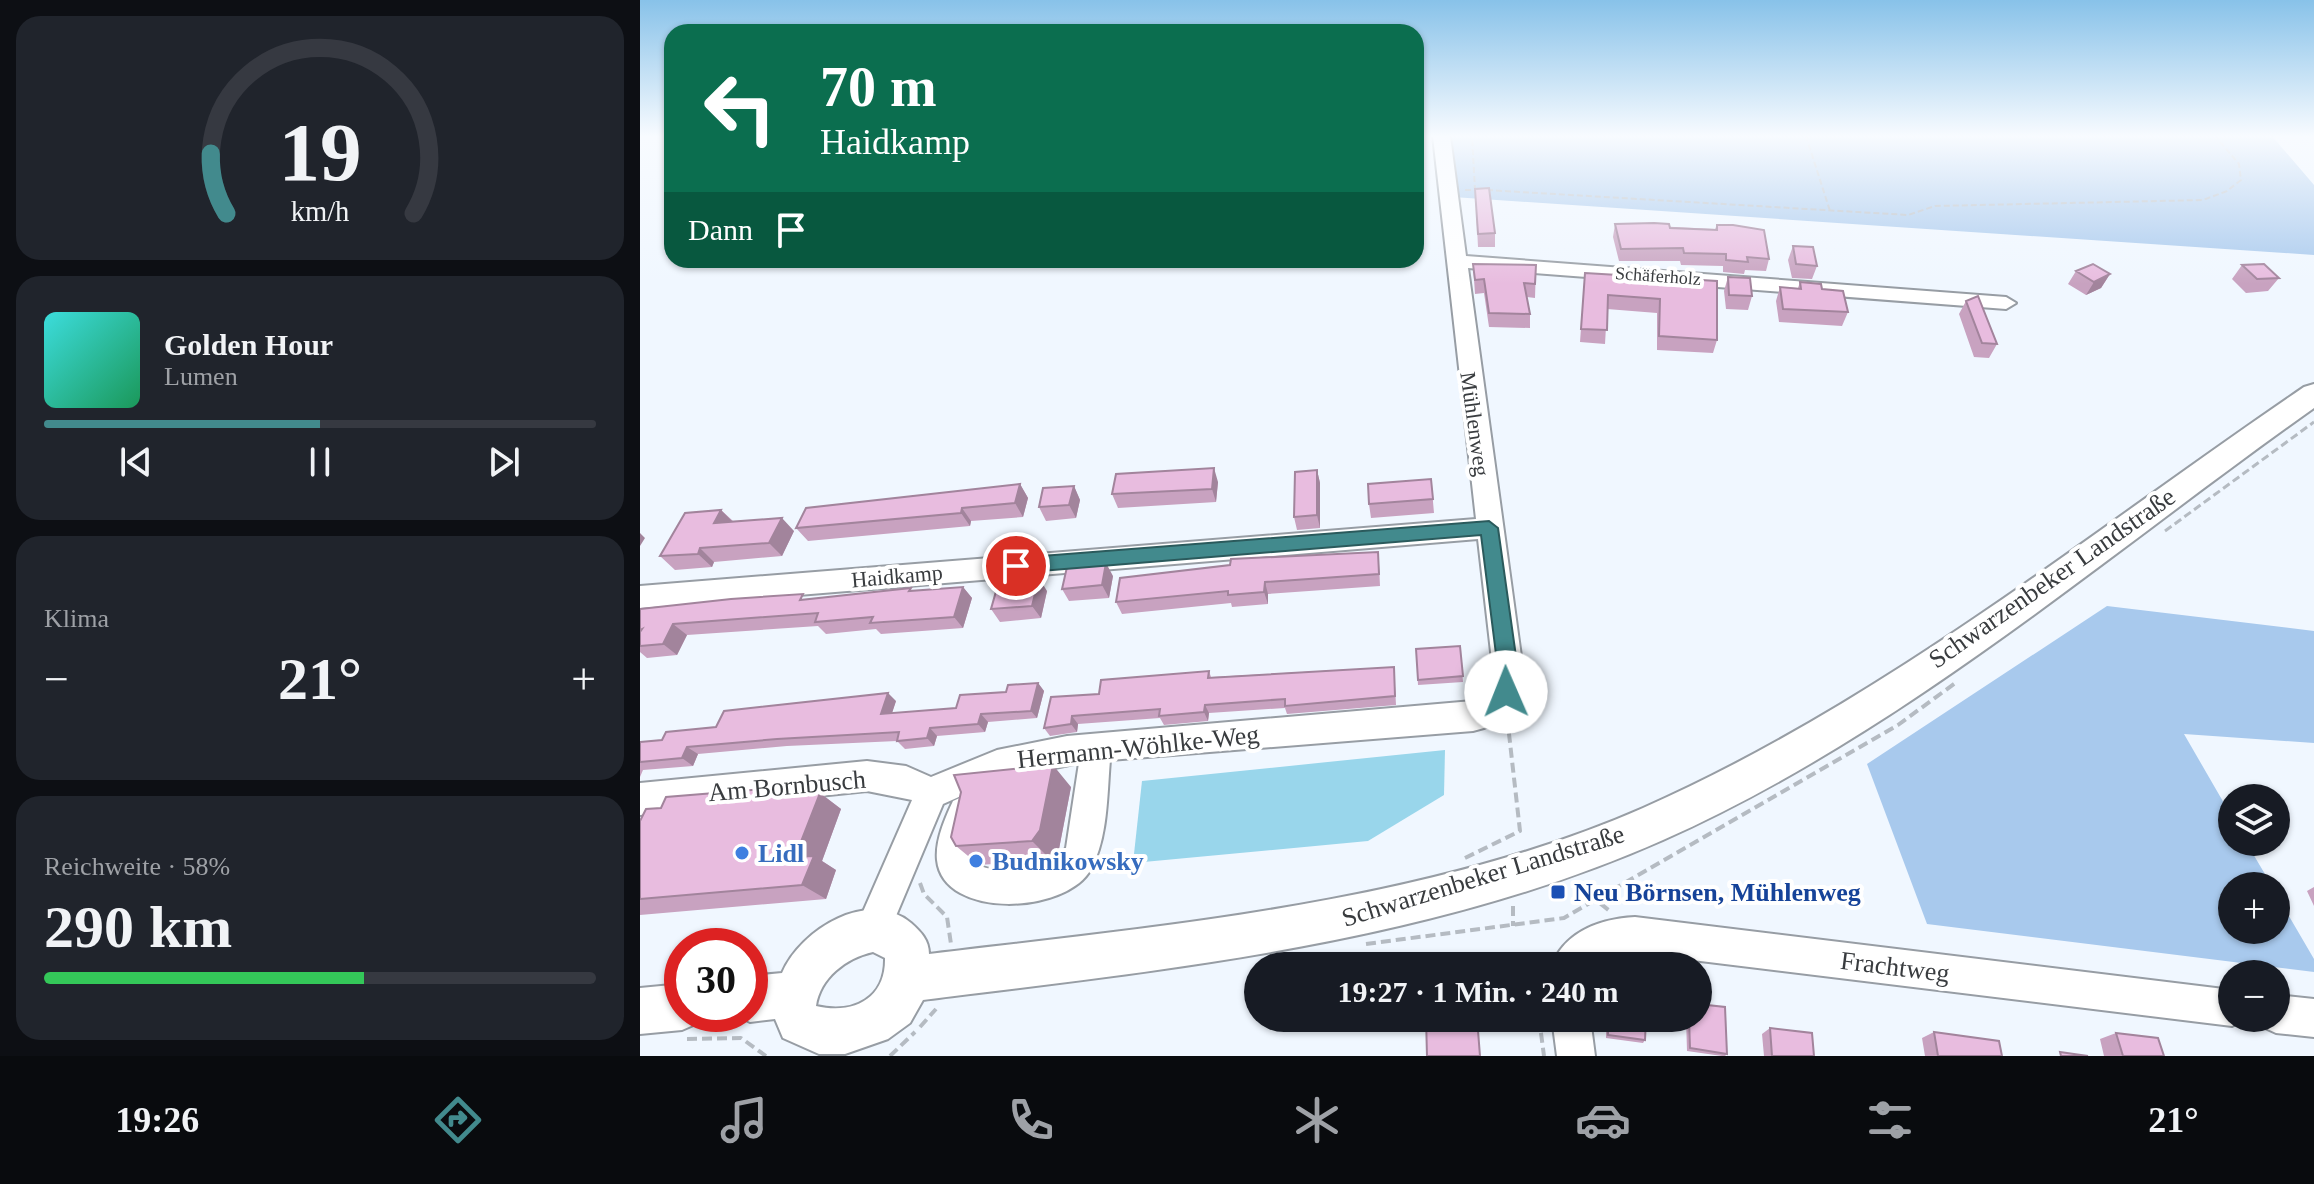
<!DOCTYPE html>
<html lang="de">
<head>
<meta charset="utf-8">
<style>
	:root { --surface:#171b24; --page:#20242c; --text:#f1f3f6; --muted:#9ea1a6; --line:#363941; --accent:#428a8d }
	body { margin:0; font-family:Georgia,serif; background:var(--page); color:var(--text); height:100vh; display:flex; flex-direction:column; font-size:30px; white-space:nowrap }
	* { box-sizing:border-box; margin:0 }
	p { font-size:26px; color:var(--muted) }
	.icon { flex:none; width:44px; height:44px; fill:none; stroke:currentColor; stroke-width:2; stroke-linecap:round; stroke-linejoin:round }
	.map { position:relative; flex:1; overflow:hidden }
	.drawer { display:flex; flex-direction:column; gap:16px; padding:16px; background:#0d0f14; width:640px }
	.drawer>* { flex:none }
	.hud { position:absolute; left:24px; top:24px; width:760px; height:244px; border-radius:24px; box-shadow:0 2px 6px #0004; background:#0b6e4f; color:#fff; overflow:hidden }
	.fabs { position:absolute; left:1578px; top:784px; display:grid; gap:16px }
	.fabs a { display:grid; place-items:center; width:72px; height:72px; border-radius:50%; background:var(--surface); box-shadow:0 2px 6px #0004; font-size:40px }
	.speed { position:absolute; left:24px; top:928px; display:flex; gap:16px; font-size:40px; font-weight:700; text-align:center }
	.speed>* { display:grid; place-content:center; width:104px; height:104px; border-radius:50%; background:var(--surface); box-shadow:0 2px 6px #0004; line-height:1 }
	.speed .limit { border:12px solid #d22; background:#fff; color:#111 }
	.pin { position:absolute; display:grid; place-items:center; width:68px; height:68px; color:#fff; margin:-34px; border:4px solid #fff; border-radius:50%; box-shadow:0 2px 8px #0007 }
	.me { position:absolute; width:88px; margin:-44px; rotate:359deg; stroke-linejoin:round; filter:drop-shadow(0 0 6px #0008) }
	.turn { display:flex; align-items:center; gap:28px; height:168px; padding:0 24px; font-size:36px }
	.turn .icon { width:104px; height:104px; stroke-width:2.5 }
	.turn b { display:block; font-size:56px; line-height:68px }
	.then { display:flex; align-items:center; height:76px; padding:0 24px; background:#0003; gap:16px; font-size:30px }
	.big { font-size:60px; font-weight:800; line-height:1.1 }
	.drawer .card { flex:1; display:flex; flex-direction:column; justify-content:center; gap:12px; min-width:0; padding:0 28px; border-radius:24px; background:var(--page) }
	.drawer .dial { align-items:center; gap:0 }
	.dial svg { height:208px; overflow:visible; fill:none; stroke:var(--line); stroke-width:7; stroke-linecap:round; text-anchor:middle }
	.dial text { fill:var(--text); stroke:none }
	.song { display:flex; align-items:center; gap:24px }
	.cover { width:96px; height:96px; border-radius:12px; background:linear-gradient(135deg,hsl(180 70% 55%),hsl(150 70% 35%)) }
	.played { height:8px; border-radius:4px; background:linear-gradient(90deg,var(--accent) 50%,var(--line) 50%) }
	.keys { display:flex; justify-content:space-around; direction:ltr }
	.heat { display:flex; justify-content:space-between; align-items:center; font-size:44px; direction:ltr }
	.charge { height:12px; border-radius:6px; background:linear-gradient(90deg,#34c759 58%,var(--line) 0) }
	.trip { position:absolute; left:604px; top:952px; width:468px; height:80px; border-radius:40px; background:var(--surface); box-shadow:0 2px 6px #0004; font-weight:800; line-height:80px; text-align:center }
	.tab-bar { display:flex; height:128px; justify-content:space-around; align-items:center; background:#090b0e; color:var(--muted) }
	.tab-bar .icon { width:56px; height:56px }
	.tab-bar .on { color:var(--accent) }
	.tab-bar b { font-size:36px; color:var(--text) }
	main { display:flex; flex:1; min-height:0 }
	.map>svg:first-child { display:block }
</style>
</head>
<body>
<main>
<section class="drawer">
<div class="card dial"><svg viewBox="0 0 100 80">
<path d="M14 69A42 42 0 1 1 86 69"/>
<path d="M14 69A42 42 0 0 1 8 46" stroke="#428a8d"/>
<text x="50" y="56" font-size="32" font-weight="700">19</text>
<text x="50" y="72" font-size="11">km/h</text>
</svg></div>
<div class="card">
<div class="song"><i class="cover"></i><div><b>Golden Hour</b><p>Lumen</p></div></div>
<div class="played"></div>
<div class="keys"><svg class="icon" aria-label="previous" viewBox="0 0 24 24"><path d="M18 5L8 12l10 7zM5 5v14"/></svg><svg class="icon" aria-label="pause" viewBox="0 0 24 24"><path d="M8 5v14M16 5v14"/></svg><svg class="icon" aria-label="next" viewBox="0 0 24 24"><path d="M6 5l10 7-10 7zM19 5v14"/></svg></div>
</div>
<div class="card"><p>Klima</p>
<div class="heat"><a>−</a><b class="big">21°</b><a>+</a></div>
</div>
<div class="card"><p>Reichweite · 58%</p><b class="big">290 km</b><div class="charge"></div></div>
</section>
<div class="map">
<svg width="1674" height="1056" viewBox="0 0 1674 1056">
	<rect width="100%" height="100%" fill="#f0f7ff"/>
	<path fill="#a8c9ed" d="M809,136H1632L1674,185V255L813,197Z
		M1467,606L1674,631V743L1544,734L1592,817V842H1606L1632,886H1592V930H1636V894L1674,959V972L1287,924L1227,764Z"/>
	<path fill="#99d6eb" d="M805,750L804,795L728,841L493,863L502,781Z"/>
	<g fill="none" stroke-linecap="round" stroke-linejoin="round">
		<g stroke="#979da4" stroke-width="4">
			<path id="minor" d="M793,136H810L826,256L1366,297L1376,303L1366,309L828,268L884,678C878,709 864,724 833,731L470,760C467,795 468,837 451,869C427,914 303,920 297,860C295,841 305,818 313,801L324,796L335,801C343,820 331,839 330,859C347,877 390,869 411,864L426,848L439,763L357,780L303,804L245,942L233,948L221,942L215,930L272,800L227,791L0,815V783L227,761L266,766L291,777L357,750L427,736L844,700L851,692L854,678L838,539L0,608V586L836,519Z
				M995,917L1592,990V1018H1606L1592,1026L995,953L966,956L951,966H911C926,931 959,919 995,917Z
				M1636,995L1674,999V1037L1636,1033L1623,1027L1619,1018H1636Z
				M912,1018H950L955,1056H917Z"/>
		</g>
		<g stroke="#979da4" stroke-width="4">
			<path id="major" d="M1674,384V408C1462,558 1261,734 1023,840C791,943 532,969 283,1000L270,1023L248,1039L205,1054H179L143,1038L135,1019L110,1022L94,1014H110V976L142,973C161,929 229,888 271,923C281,932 289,940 289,954C522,926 787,903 1003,808C1243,702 1449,533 1664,387ZM233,952L245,958C246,998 214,1015 176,1006C180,978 206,958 233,952Z
				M42,984V1014H62L58,1023L42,1030L0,1034V988Z"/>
		</g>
		<path stroke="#b5bbc2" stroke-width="2" stroke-dasharray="6 3" stroke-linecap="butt" d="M1166,136L1190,211
			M825,190H835L832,136
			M847,190L1268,215L1295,206L1563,200L1587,191L1601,180L1599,164L1575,136"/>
		<path stroke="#b5bbc2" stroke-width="3" stroke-dasharray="8 4" stroke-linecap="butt" d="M1525,531L1674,422"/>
		<path stroke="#b5bbc2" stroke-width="4" stroke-dasharray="10 5" stroke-linecap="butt" d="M825,858L880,831L868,725
			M280,883L284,894L307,917L311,944
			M937,885L971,912
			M873,906V926
			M726,944L924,918L1258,725L1318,681
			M892,955L893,966
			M899,1018L904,1056
			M280,1027L296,1009
			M47,1039L101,1038L126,1056
			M250,1056L275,1032"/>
		<use href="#minor" fill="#fff" fill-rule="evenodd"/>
		<use href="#major" fill="#fff" fill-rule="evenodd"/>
	</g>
	<path fill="#c8a2c0" d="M835,189L855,233V247H838Z
		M975,224L1075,229L1077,225L1129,259L1126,271L1105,270L1104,274L1083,272V266L1041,265L1040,261H979L973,237Z
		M1153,246L1177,266L1172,279L1152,278L1148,260Z
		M833,264L896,265L895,298L887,297L890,314V328L849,327L844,293L835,294Z
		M1602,265L1639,278L1628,291L1606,293L1592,279Z
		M1436,271L1470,274L1461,288L1446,295L1428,284Z
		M945,273L1077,281V340L1073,353L1017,350V313L967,309L965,344L940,342Z
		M1088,277L1112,296L1108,310L1086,309L1084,291Z
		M1160,282L1182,289L1208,312L1202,326L1139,322L1136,301L1140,287L1158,288Z
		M1326,301L1357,344L1349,358L1334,357L1319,314Z
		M677,470L680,483V528L657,530L654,517Z
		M791,479L794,513L731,518L729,504Z
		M578,482L576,502L478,508L472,494Z
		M380,484L388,498L383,517L331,521L330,526L168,541L156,528Z
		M434,486L440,500L436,518L406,521L399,507Z
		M81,510L93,521L154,531L142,556L74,562L72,567L35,570L20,556Z
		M739,564L740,586L628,594V604L592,607L591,603L482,614L476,602Z
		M473,576L469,598L429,601L422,589Z
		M323,587L332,598L323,628L241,634L236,629L186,634L178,626L47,635L37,655L7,658L0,652V609L168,599Z
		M407,591L401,618L360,622L351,609Z
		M820,646L823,682L778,685L776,649Z
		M754,667L756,705L647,714L645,708L569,713L568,721L524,725L520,718L438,724L437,732L410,736L404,728L459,694L569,671L571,677Z
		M398,683L404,691L397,718L348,722L345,732L297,736L294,746L265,749L257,741L147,746L58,754L53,766L3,770L0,777V742L22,740L76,727L256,701L252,713L316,708Z
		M159,786L171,794L180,793L201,809L182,861L196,870L186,899L0,915V821L21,808Z
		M431,787L419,849L411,860L339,865L316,846Z
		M1674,887V906L1667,891Z
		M966,1018H1006L1005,1040L1003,1043L966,1038Z
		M1046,1018H1058L1087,1054L1085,1056H1082L1047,1051Z
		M1130,1028L1174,1056H1124L1122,1034Z
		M1294,1032L1362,1056H1285L1282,1038Z
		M1476,1033L1524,1056H1464L1460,1039Z"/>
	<path fill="#a2849c" d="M1470,274L1461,288L1446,295L1454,282Z
		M574,468L578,482L576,502L572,489Z
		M677,470L680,483V528L677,515Z
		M380,484L388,498L383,517L375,503Z
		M434,486L440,500L436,518L429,505Z
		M322,508L331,521L330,526L321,513Z
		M81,510L94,523H74Z
		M142,518L154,531L142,556L129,543Z
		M0,533L5,538L0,546Z
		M60,548L74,562L72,567L58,554Z
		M466,563L473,576L469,598L462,585Z
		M399,578L407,591L401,618L392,606Z
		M625,582L628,594V604L624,592Z
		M323,587L332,598L323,628L314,617Z
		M33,624L47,635L37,655L23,644Z
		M398,683L404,691L397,718L391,711Z
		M248,693L256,701L249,722L241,714Z
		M565,705L569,713L568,721L564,712Z
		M341,714L348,722L345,732L338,724Z
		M432,716L438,724L437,732L431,724Z
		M290,728L297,736L294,746L287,738Z
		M47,747L58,754L53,766L42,758Z
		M413,765L431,787L419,849L411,860L392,841Z
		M159,786L177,799L180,793L201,809L182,861L196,870L186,899L162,885L155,857L156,796Z"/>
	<path fill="#e8bcdf" stroke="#a2849c" stroke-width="2" d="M849,188L855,233L838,234L835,189Z
		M1014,223L1029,224L1030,228L1077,230V225H1093L1124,230L1129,259L1107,257L1108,262L1086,260V254L1044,253L1043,248L981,249L975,224Z
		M1153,246L1173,247L1177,266L1156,264Z
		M833,264L896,265L895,284L884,283L890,314L849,313L844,279L835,280Z
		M1453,264L1470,274L1454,282L1436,271Z
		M1624,264L1639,278L1617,279L1602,265Z
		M945,273L1077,281V340L1019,336L1020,299L968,295L967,330L941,329Z
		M1088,277L1110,278L1112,296L1089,295Z
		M1160,282L1181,284L1182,289L1203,291L1208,312L1143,309L1140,287L1161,289Z
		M1338,296L1357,344L1342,343L1326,301Z
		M574,468L572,489L472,494L476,474Z
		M677,470V515L654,517L655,472Z
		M791,479L793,499L729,504L728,484Z
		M380,484L375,503L322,508L321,513L156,528L166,508Z
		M434,486L429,505L399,507L403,488Z
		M81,510L74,523L142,518L129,543L60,548L58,554L20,556L45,513Z
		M738,552L739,574L625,582L624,592L588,595V591L476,602L480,578L590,565L591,559Z
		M466,563L462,585L422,589L427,567Z
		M399,578L392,606L351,609L359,581Z
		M323,587L314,617L230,623L233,617L175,622L178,613L33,624L23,644L0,646V632L2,629L0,630V609L91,599L163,594L160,600L271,588L269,591Z
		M820,646L823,676L778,680L776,649Z
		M754,667L755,696L645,706V699L565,705L564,712L519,716L520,709L432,716L431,724L404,728L411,697L459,694L461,680L569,671L568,678Z
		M398,683L391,711L341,714L338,724L290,728L287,738L257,741L259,732L137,739L47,747L42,758L0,762V742L22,740L26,732L76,727L84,711L248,693L241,714L316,708L320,695L366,692L368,685Z
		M413,765L400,830L392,841L316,846L311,837L321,792L314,775Z
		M159,786L156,796L180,793L155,857L174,856L162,885L0,899V821L6,809L21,808L26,797Z
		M1058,1004L1085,1007L1087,1054L1050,1048L1049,1018H1058Z
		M786,1018H837L840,1056H787Z
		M968,1018H1006L1005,1040L968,1035Z
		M1130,1028L1172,1033L1174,1056H1132Z
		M1294,1032L1359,1041L1362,1056H1298Z
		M1476,1033L1518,1038L1524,1056H1483Z
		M1420,1052L1448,1056H1421Z"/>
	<linearGradient id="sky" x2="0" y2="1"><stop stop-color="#88c2e9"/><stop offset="0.48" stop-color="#f8fbff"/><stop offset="1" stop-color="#f8fbff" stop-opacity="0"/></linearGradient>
	<rect width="1674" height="284" fill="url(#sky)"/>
	<path fill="#428a8d" stroke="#2b5a5c" stroke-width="2" d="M849,521L858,528L879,678L874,699L866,701L859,699L856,692L859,678L841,535L376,573L366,566L376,558Z"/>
	<g fill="#3f7fe0" stroke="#fff" stroke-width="3">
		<circle cx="102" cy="853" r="8"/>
		<circle cx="336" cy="861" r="8"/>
	</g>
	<rect fill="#1a4fb4" stroke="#fff" stroke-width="3" x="910" y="884" width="16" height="16" rx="4"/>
	<g text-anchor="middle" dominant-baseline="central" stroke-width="8" stroke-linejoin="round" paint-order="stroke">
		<g font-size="18" fill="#393c3f" stroke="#fff">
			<text transform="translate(1018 276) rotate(4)">Schäferholz</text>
		</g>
		<g font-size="22" fill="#393c3f" stroke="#fff">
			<text transform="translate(835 424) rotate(82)">Mühlenweg</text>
			<text transform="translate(257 576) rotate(-5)">Haidkamp</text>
		</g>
		<g font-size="26" fill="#393c3f" stroke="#fff">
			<text transform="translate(1412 578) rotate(-35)">Schwarzenbeker Landstraße</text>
			<text transform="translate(498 747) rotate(-6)">Hermann-Wöhlke-Weg</text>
			<text transform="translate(147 786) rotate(-5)">Am Bornbusch</text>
			<text transform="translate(843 876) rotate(-17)">Schwarzenbeker Landstraße</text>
			<text transform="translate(1255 967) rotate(7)">Frachtweg</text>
		</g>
		<g font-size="26" font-weight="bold" fill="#366cbe" stroke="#fff" text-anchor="start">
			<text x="118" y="853">Lidl</text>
			<text x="352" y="861">Budnikowsky</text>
		</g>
		<g font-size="26" font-weight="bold" fill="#164399" stroke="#fff" text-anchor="start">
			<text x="934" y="892">Neu Börnsen, Mühlenweg</text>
		</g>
	</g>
</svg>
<div class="fabs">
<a><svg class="icon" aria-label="layers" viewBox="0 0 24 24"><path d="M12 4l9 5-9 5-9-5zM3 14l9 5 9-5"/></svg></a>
<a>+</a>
<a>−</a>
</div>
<div class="speed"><div class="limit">30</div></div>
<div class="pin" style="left:376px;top:566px;background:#d93025"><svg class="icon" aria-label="arrive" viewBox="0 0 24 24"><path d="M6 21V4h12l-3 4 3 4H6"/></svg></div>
<svg class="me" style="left:866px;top:692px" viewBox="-20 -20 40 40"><circle r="19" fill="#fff"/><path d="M0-13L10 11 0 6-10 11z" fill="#428a8d"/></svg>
<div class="trip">19:27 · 1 Min. · 240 m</div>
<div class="hud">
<div class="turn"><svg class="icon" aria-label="left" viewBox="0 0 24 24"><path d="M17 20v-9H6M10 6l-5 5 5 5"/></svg><div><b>70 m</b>Haidkamp</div></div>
<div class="then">Dann<svg class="icon" aria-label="arrive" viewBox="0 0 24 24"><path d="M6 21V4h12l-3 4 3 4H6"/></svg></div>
</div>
</div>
</main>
<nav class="tab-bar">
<b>19:26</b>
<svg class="icon on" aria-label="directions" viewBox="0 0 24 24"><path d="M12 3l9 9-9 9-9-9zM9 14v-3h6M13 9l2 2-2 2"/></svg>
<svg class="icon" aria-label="music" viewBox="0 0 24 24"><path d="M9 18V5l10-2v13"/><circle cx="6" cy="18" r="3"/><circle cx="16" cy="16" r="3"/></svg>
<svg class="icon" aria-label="phone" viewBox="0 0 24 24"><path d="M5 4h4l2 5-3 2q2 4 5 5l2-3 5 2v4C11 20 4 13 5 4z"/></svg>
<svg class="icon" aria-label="climate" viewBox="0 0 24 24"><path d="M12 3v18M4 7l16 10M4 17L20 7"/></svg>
<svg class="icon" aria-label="car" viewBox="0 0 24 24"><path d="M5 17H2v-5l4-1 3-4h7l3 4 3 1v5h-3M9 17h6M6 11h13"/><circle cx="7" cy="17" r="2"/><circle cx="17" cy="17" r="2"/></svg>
<svg class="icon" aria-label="filters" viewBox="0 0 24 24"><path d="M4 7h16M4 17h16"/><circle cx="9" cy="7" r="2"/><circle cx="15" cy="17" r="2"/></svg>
<b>21°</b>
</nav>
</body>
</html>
